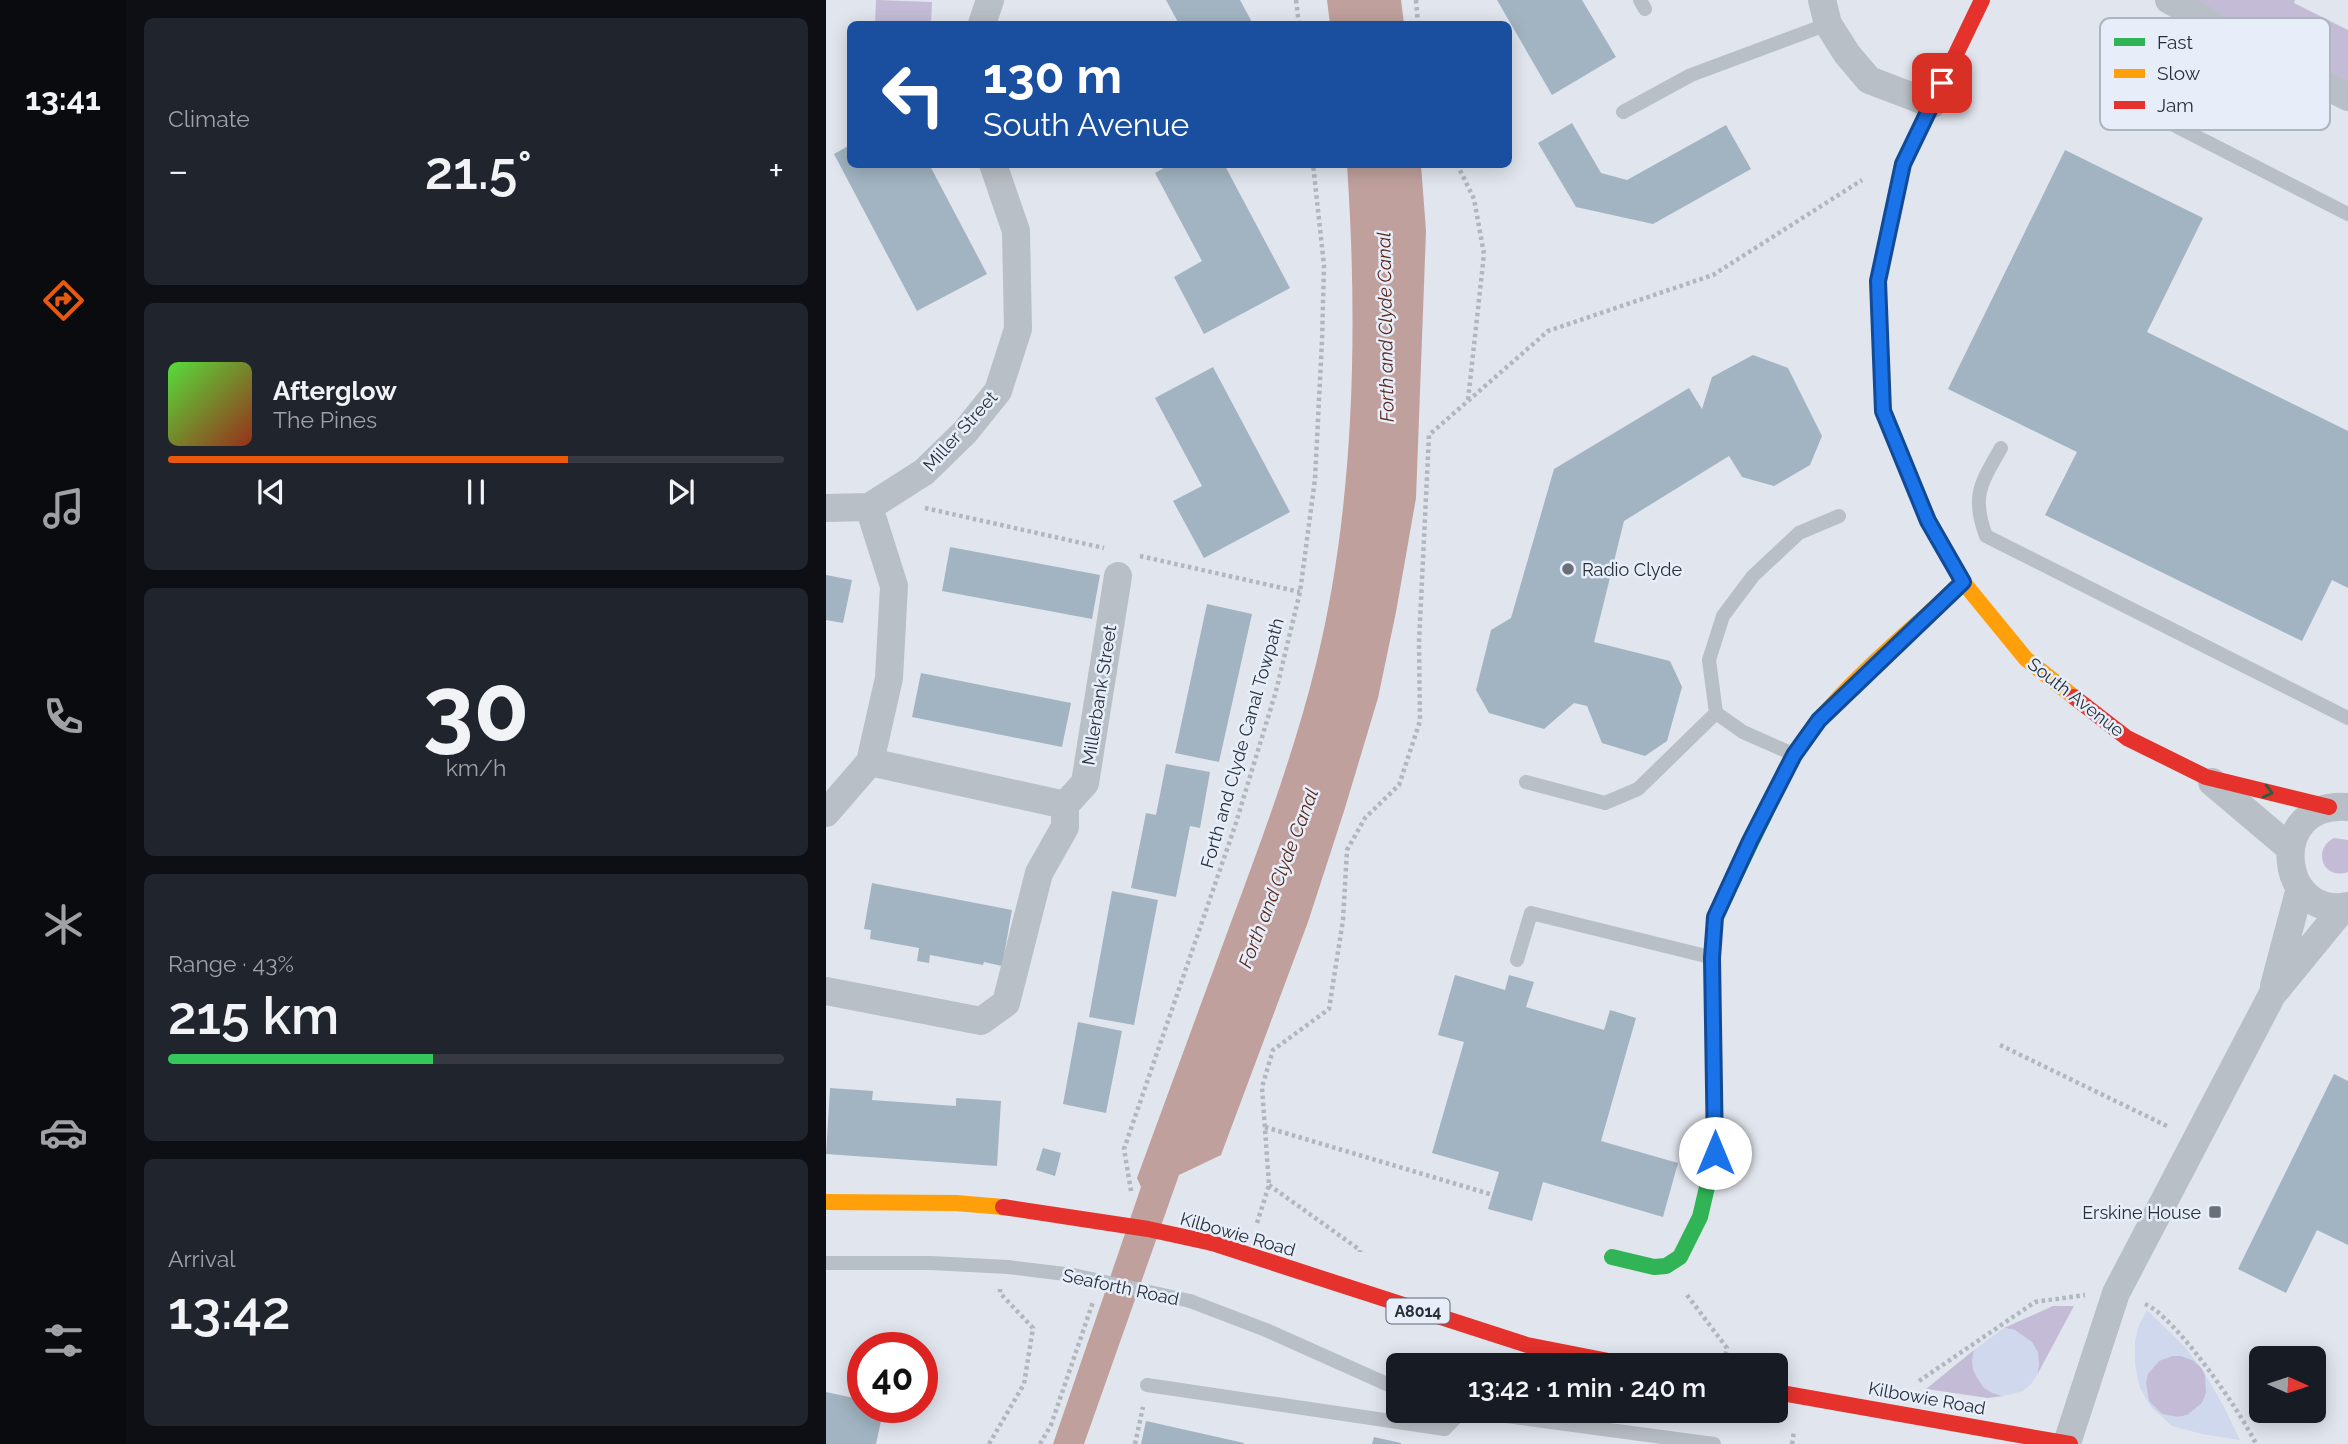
<!DOCTYPE html>
<html lang="en">
<head>
<meta charset="utf-8">
<style>
	:root { --surface:#171b24; --page:#20242c; --text:#f1f3f6; --muted:#9ea1a6; --line:#363941; --accent:#ea580c }
	body { margin:0; font-family:Raleway,sans-serif; background:var(--page); color:var(--text); height:100vh; display:flex; flex-direction:column; font-size:26px; white-space:nowrap }
	* { box-sizing:border-box; margin:0 }
	p { font-size:23px; color:var(--muted) }
	.icon { flex:none; width:38px; height:38px; fill:none; stroke:currentColor; stroke-width:2; stroke-linecap:round; stroke-linejoin:round }
	.map { position:relative; flex:1; overflow:hidden }
	.drawer { display:flex; flex-direction:column; gap:18px; padding:18px; background:#0d0f14; width:700px }
	.drawer>* { flex:none }
	.banner { position:absolute; left:21px; top:21px; width:665px; height:147px; border-radius:10px; box-shadow:0 4px 18px #0003; background:#1a4fa0; color:#fff; overflow:hidden }
	.needle { width:46px; rotate:93deg }
	.tools { position:absolute; left:1423px; top:1346px; display:grid; gap:14px }
	.tools a { display:grid; place-items:center; width:77px; height:77px; border-radius:10px; background:var(--surface); box-shadow:0 4px 18px #0003; font-size:35px }
	.speed { position:absolute; left:21px; top:1332px; display:flex; gap:14px; font-size:35px; font-weight:700; text-align:center }
	.speed>* { display:grid; place-content:center; width:91px; height:91px; border-radius:50%; background:var(--surface); box-shadow:0 4px 18px #0003; line-height:1 }
	.speed .limit { border:10px solid #d22; background:#fff; color:#111 }
	.pin { position:absolute; display:grid; place-items:center; width:60px; height:60px; color:#fff; margin:-30px; border-radius:14px; box-shadow:0 4px 10px #0006 }
	.me { position:absolute; width:77px; margin:-38px; rotate:0deg; stroke-linejoin:round; filter:drop-shadow(0 0 5px #0008) }
	.turn { display:flex; align-items:center; gap:24px; height:147px; padding:0 21px; font-size:32px }
	.turn .icon { width:91px; height:91px; stroke-width:2.5 }
	.turn b { display:block; font-size:49px; line-height:60px }
	.big { font-size:52px; font-weight:600; line-height:1.1 }
	.drawer .card { flex:1; display:flex; flex-direction:column; justify-content:center; gap:10px; min-width:0; padding:0 24px; border-radius:10px; background:var(--page) }
	.drawer .dial { align-items:center; gap:0 }
	.dial b { font-size:91px; line-height:1 }
	.song { display:flex; align-items:center; gap:21px }
	.cover { width:84px; height:84px; border-radius:10px; background:linear-gradient(135deg,hsl(110 70% 55%),hsl(10 70% 35%)) }
	.played { height:7px; border-radius:4px; background:linear-gradient(90deg,var(--accent) 65%,var(--line) 65%) }
	.keys { display:flex; justify-content:space-around; direction:ltr }
	.heat { display:flex; justify-content:space-between; align-items:center; font-size:38px; direction:ltr }
	.charge { height:10px; border-radius:5px; background:linear-gradient(90deg,#34c759 43%,var(--line) 0) }
	.trip { position:absolute; left:560px; top:1353px; width:402px; height:70px; border-radius:10px; background:var(--surface); box-shadow:0 4px 18px #0003; font-weight:600; line-height:70px; text-align:center }
	main { display:flex; flex:1; min-height:0 }
	.menu { display:flex; flex-direction:column; width:126px; justify-content:space-around; align-items:center; background:#090b0e; color:var(--muted) }
	.menu .icon { width:49px; height:49px }
	.menu .current { color:var(--accent) }
	.menu b { font-size:32px; color:var(--text) }
	.map>svg:first-child { display:block }
</style>
</head>
<body>
<main>
<nav class="menu">
<b>13:41</b>
<svg class="icon current" aria-label="directions" viewBox="0 0 24 24"><path d="M12 3l9 9-9 9-9-9zM9 14v-3h6M13 9l2 2-2 2"/></svg>
<svg class="icon" aria-label="music" viewBox="0 0 24 24"><path d="M9 18V5l10-2v13"/><circle cx="6" cy="18" r="3"/><circle cx="16" cy="16" r="3"/></svg>
<svg class="icon" aria-label="phone" viewBox="0 0 24 24"><path d="M5 4h4l2 5-3 2q2 4 5 5l2-3 5 2v4C11 20 4 13 5 4z"/></svg>
<svg class="icon" aria-label="climate" viewBox="0 0 24 24"><path d="M12 3v18M4 7l16 10M4 17L20 7"/></svg>
<svg class="icon" aria-label="car" viewBox="0 0 24 24"><path d="M5 17H2v-5l4-1 3-4h7l3 4 3 1v5h-3M9 17h6M6 11h13"/><circle cx="7" cy="17" r="2"/><circle cx="17" cy="17" r="2"/></svg>
<svg class="icon" aria-label="filters" viewBox="0 0 24 24"><path d="M4 7h16M4 17h16"/><circle cx="9" cy="7" r="2"/><circle cx="15" cy="17" r="2"/></svg>
</nav>
<section class="drawer">
<div class="card"><p>Climate</p>
<div class="heat"><a>−</a><b class="big">21.5°</b><a>+</a></div>
</div>
<div class="card">
<div class="song"><i class="cover"></i><div><b>Afterglow</b><p>The Pines</p></div></div>
<div class="played"></div>
<div class="keys"><svg class="icon" aria-label="previous" viewBox="0 0 24 24"><path d="M18 5L8 12l10 7zM5 5v14"/></svg><svg class="icon" aria-label="pause" viewBox="0 0 24 24"><path d="M8 5v14M16 5v14"/></svg><svg class="icon" aria-label="next" viewBox="0 0 24 24"><path d="M6 5l10 7-10 7zM19 5v14"/></svg></div>
</div>
<div class="card dial"><b>30</b><p>km/h</p></div>
<div class="card"><p>Range · 43%</p><b class="big">215 km</b><div class="charge"></div></div>
<div class="card"><p>Arrival</p><b class="big">13:42</b></div>
</section>
<div class="map">
<svg width="1522" height="1444" viewBox="0 0 1522 1444">
	<rect width="100%" height="100%" fill="#e1e5ed"/>
	<path fill="#c4bcd6" d="M50,0L106,2L105,24H49Z
		M1343,0H1469L1468,3L1522,30V97Z
		M1508,838L1522,840V872C1498,881 1485,850 1508,838Z
		M1227,1306H1248L1211,1375L1213,1363L1189,1330L1178,1328Z
		M1148,1350C1143,1373 1155,1390 1177,1396L1162,1398L1100,1389Z
		M1319 1386a31 31 0 1 1 62 0a31 31 0 1 1-62 0Z"/>
	<path fill="#cfd8ec" d="M1321,1310L1359,1347L1374,1367L1368,1361L1355,1356H1347L1333,1361L1322,1374L1320,1383L1323,1401L1336,1414L1353,1417L1361,1415L1376,1403L1380,1393L1379,1374L1398,1407L1414,1440L1376,1434L1346,1426L1325,1407L1314,1388L1309,1364V1341L1313,1325Z
		M1178,1328L1189,1330L1206,1342L1212,1352L1213,1364L1211,1375L1205,1384L1197,1391L1177,1396L1166,1393L1157,1387L1147,1370L1146,1360L1148,1350Z"/>
	<path fill="#bfa09c" d="M501,0H575L578,24H504Z
		M521,165H595L600,231L590,498L570,612L552,698L519,808L482,922L395,1155L353,1175L258,1444H227L315,1187L311,1178C342,1094 373,1009 404,925C436,839 468,753 490,664C529,506 532,326 521,165Z"/>
	<path fill="#a2b4c2" d="M340,0H414L427,24H353Z
		M671,0H756L790,57L726,95Z
		M746,123L775,173L801,180L900,125L925,169L827,224L750,207L712,143Z
		M24,145V164H103L161,274L91,311L8,154Z
		M1239,150L1377,218L1321,332L1522,431V588L1506,580L1476,641L1219,515L1251,452L1122,389Z
		M345,164H398L464,288L378,334L348,277L376,261L329,173Z
		M927,355L962,368L996,436L984,465L948,486L916,477L903,456L798,521L768,642L844,661L856,687L841,741L819,756L776,743L761,706L748,703L718,729L663,713L650,690L665,630L685,618L728,469L863,388L876,409L886,377Z
		M387,367L464,512L378,558L347,501L376,486L329,398Z
		M124,547L274,575L266,619L116,591Z
		M0,575L26,580L17,623L0,620Z
		M381,604L426,614L393,762L349,753Z
		M95,673L245,703L236,747L86,717Z
		M340,764L384,772L374,828L364,826L350,897L305,888L320,813L330,815Z
		M46,883L186,910L176,966L158,962L157,965L104,955L103,963L91,961L93,948L44,939L45,930L38,929Z
		M286,891L332,900L308,1025L263,1017Z
		M629,975L679,990L683,975L708,982L700,1007L778,1030L784,1010L810,1018L775,1141L852,1163L837,1217L717,1182L706,1221L662,1209L673,1172L606,1153L638,1042L612,1035Z
		M252,1022L296,1031L280,1113L237,1104Z
		M1508,1074L1522,1081V1245L1491,1230L1460,1293L1412,1269Z
		M4,1088L47,1091L46,1100L130,1106V1098L175,1101L171,1166L0,1154Z
		M217,1148L235,1153L229,1176L210,1170Z
		M0,1392L37,1400V1407H58L50,1444H0Z
		M320,1421L418,1443V1444H315Z
		M548,1437L575,1443V1444H546Z"/>
	<g fill="none" stroke-linecap="round" stroke-linejoin="round">
		<path stroke="#b1b7bf" stroke-width="4.5" stroke-dasharray="3.5 3.5" stroke-linecap="butt" d="M470,0L473,24
			M590,0L592,24
			M631,164L648,199L658,254L642,400
			M99,508L278,548
			M314,556L474,592
			M1174,1045L1343,1127
			M439,1127L667,1195
			M443,1185L534,1250V1252
			M305,1191L298,1149L409,826L450,691L474,592L489,479L496,341L498,266L487,164
			M431,1223L443,1185L436,1087L447,1050L503,1009L517,920L521,850L539,818L573,785L594,721L593,642L603,435L722,331L887,275L1036,180
			M861,1295L901,1348L897,1365
			M1319,1304C1349,1316 1415,1412 1430,1444
			M1093,1381L1209,1302L1259,1295
			M163,1444L198,1384L207,1328L174,1293V1289
			M214,1444L225,1425L267,1302
			M309,1444L317,1407
			M966,1444L968,1431"/>
		<path stroke="#b9bfc6" stroke-width="14" d="M814,0L819,9
			M797,112L865,75L1002,24
			M1338,120L1522,214
			M1175,448C1155,483 1145,496 1160,536L1522,718
			M967,754L917,732L890,713L883,660L897,616L927,576L973,533L1013,516
			M700,782L779,803L812,789L890,713
			M691,960L705,913L884,957
			M0,1263H105L182,1267
			M364,1301L440,1330L572,1389
			M321,1385L619,1429L636,1411
			M635,1410L888,1444"/>
		<path stroke="#b9bfc6" stroke-width="28" d="M996,0L1002,24L1021,54L1043,80L1106,104
			M1343,0L1369,14L1410,40L1522,97
			M156,24L164,0
			M0,508L43,507L98,472L139,432L172,391L192,329L190,231L167,164
			M44,762L239,805L259,783L292,576
			M1386,782L1464,848
			M1522,807C1440,800 1451,920 1522,906
			M0,813L44,762L63,678L68,586L43,507
			M1448,986L1474,888
			M0,991L155,1021L180,1003L213,873L239,827V805
			M1241,1443L1290,1293L1446,995L1518,907"/>
		<path stroke="#30b455" stroke-width="16" d="M786,1257L828,1267L840,1266L854,1257L874,1217L889,1153L886,958L889,917L951,789"/>
		<path stroke="#ff9f0a" stroke-width="16" d="M1053,315L1057,411L1103,521L1137,582L1200,659L1248,697
			M951,789C963,765 975,741 993,720C1035,670 1089,627 1137,582
			M0,1202L130,1203L177,1207"/>
		<path stroke="#e5322d" stroke-width="16" d="M1053,315L1052,281L1077,164L1156,0
			M1248,697L1301,738L1380,777L1503,807
			M386,1243L701,1345L803,1365
			M950,1392L1244,1444"/>
		<path stroke="#b9bfc6" stroke-width="14" d="M182,1267L247,1275L364,1301"/>
		<path stroke="#e5322d" stroke-width="16" d="M177,1207L322,1229L386,1243"/>
	</g>
	<defs><path id="oneway-chevron" d="M-2-3.5L2.5 0L-2 3.5" fill="none" stroke-width="1.6" stroke-linecap="round" stroke-linejoin="round" transform="scale(1.75)"/></defs>
	<use stroke="#2a5e42" href="#oneway-chevron" transform="translate(1442 792) rotate(14)"/>
	<g fill="none" stroke-linecap="round" stroke-linejoin="round">
		<g stroke="#114b97" stroke-width="18">
			<path id="route" d="M889,1153L886,958L889,917L924,841L968,755L993,720L1137,582L1102,521L1057,411L1052,281L1077,164L1116,83"/>
		</g>
		<use href="#route" stroke="#1a73e8" stroke-width="12"/>
	</g>
	<g fill="#686f77" stroke="#e7eefa" stroke-width="2.5">
		<circle cx="742" cy="569" r="7"/>
		<rect x="1382" y="1205" width="14" height="14" rx="3.5"/>
	</g>
	<g text-anchor="middle" dominant-baseline="central" stroke-width="5" stroke-linejoin="round" paint-order="stroke">
		<rect fill="#e7eefa" stroke="#616972" stroke-width="2" x="560.5" y="1298.5" width="63" height="25" rx="5"/>
		<g font-size="16" font-weight="bold" fill="#273037">
			<text x="592" y="1311">A8014</text>
		</g>
		<g font-size="18" fill="#273037" stroke="#e7eefa">
			<text transform="translate(134 431) rotate(-48)">Miller Street</text>
			<text transform="translate(273 695) rotate(-81)">Millerbank Street</text>
			<text transform="translate(1250 697) rotate(38)">South Avenue</text>
			<text transform="translate(416 743) rotate(-74)">Forth and Clyde Canal Towpath</text>
			<text transform="translate(412 1234) rotate(16)">Kilbowie Road</text>
			<text transform="translate(295 1287) rotate(12)">Seaforth Road</text>
			<text transform="translate(1101 1398) rotate(10)">Kilbowie Road</text>
		</g>
		<g font-size="18" fill="#273037" stroke="#e7eefa" text-anchor="start">
			<text x="756" y="569">Radio Clyde</text>
			<text x="1375" y="1212" text-anchor="end">Erskine House</text>
		</g>
		<g font-size="19" font-style="italic" fill="#5b271b" stroke="#e7eefa">
			<text transform="translate(559 327) rotate(-91)">Forth and Clyde Canal</text>
			<text transform="translate(452 878) rotate(-69)">Forth and Clyde Canal</text>
		</g>
	</g>
	<rect x="1274" y="18" width="230" height="112" rx="10" fill="#e7eefa" stroke="#adb5c0" stroke-width="2"/>
	<rect x="1288" y="38" width="31" height="8" fill="#30b455"/>
	<rect x="1288" y="69" width="31" height="9" fill="#ff9f0a"/>
	<rect x="1288" y="101" width="31" height="8" fill="#e5322d"/>
	<g font-size="19" fill="#273037">
		<text x="1331" y="49">Fast</text>
		<text x="1331" y="80">Slow</text>
		<text x="1331" y="112">Jam</text>
	</g>
</svg>
<div class="tools">
<a><svg class="needle" viewBox="-14 -14 28 28"><path d="M0-13l5 13h-10z" fill="#e53935"/><path d="M0 13l5-13h-10z" fill="#9ea1a6"/></svg></a>
</div>
<div class="speed"><div class="limit">40</div></div>
<div class="pin" style="left:1116px;top:83px;background:#d93025"><svg class="icon" aria-label="arrive" viewBox="0 0 24 24"><path d="M6 21V4h12l-3 4 3 4H6"/></svg></div>
<svg class="me" style="left:889px;top:1153px" viewBox="-20 -20 40 40"><circle r="19" fill="#fff"/><path d="M0-13L10 11 0 6-10 11z" fill="#1a73e8"/></svg>
<div class="trip">13:42 · 1 min · 240 m</div>
<div class="banner">
<div class="turn"><svg class="icon" aria-label="left" viewBox="0 0 24 24"><path d="M17 20v-9H6M10 6l-5 5 5 5"/></svg><div><b>130 m</b>South Avenue</div></div>
</div>
</div>
</main>
</body>
</html>
